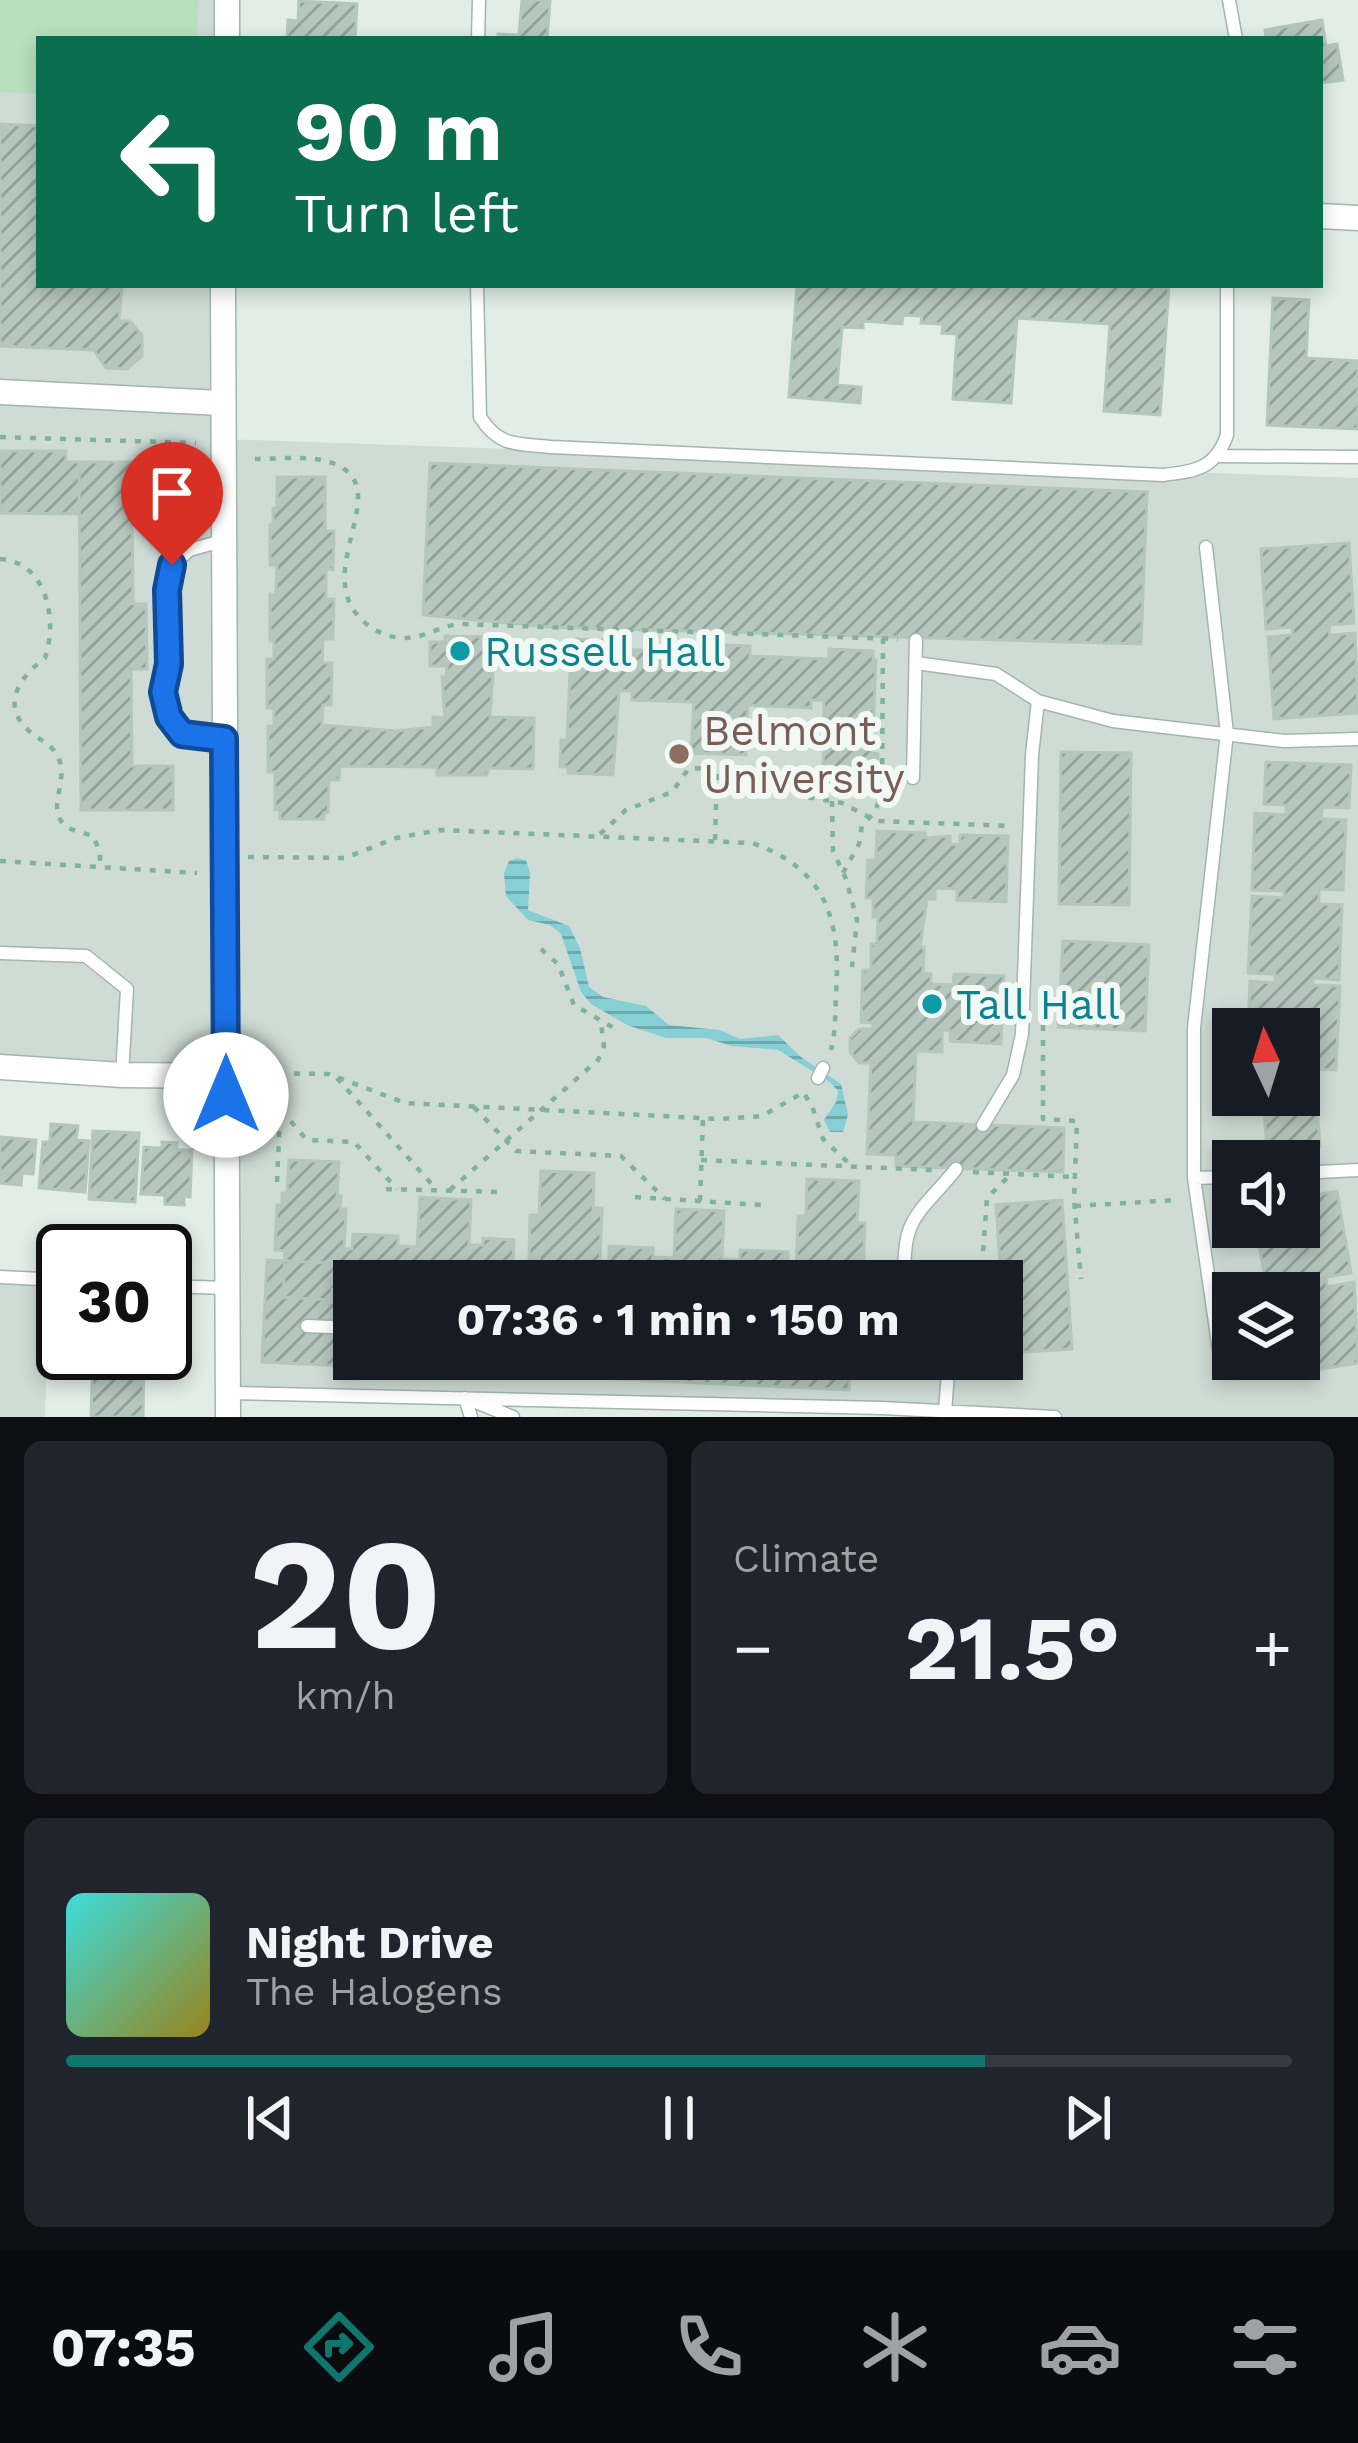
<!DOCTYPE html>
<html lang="en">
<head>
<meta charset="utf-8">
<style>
	:root { --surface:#171b24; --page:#20242c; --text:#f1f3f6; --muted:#9ea1a6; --line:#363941; --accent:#0f766e }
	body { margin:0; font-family:"Work Sans",sans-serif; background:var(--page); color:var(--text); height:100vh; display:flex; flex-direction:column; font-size:45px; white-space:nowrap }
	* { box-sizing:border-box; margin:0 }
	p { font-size:39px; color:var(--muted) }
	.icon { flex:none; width:66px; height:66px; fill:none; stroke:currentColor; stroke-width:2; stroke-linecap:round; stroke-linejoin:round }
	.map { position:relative; height:1417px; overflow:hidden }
	.panel { display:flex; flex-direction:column; gap:24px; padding:24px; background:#0d0f14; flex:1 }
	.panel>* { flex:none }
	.hud { position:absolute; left:36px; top:36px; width:1287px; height:252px; border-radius:0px; box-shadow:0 6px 18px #0003; background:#0b6e4f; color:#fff; overflow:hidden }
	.needle { width:78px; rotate:356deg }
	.buttons { position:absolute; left:1212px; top:1008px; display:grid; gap:24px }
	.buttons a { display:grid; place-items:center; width:108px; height:108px; border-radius:0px; background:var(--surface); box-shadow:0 6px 18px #0003; font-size:60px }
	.speed { position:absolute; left:36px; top:1224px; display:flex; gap:24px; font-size:60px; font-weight:700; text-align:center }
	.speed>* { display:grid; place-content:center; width:156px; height:156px; border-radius:50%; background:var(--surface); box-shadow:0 6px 18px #0003; line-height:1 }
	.speed .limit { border:6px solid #111; border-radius:18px; background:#fff; color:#111 }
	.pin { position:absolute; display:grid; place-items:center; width:102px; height:102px; color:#fff; margin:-123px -51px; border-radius:50% 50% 50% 0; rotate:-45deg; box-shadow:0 0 12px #0007 }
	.pin .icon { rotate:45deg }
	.me { position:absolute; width:132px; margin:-66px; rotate:0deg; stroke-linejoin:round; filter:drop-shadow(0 0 9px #0008) }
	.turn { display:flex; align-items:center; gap:42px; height:252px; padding:0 60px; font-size:54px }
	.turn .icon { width:156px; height:156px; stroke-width:2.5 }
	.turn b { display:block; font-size:84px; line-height:102px }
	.big { font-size:90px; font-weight:700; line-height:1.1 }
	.panel .card { flex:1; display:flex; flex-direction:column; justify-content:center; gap:18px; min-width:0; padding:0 42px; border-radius:18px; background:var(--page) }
	.panel .dial { align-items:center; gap:0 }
	.dial b { font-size:156px; line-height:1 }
	.song { display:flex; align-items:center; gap:36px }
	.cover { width:144px; height:144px; border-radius:18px; background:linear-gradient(135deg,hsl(180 70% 55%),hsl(50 70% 35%)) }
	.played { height:12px; border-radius:6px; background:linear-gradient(90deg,var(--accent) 75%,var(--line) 75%) }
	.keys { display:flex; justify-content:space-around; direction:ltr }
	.heat { display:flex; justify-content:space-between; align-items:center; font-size:66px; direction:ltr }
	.panel .tiles { flex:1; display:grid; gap:24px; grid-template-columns:1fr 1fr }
	.card:last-child { grid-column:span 2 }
	.trip { position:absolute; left:333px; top:1260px; width:690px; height:120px; border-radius:0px; background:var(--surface); box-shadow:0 6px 18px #0003; font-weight:700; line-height:120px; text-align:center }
	.dock { display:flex; height:192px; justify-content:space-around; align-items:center; background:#090b0e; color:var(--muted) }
	.dock .icon { width:84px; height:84px }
	.dock .on { color:var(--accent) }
	.dock b { font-size:54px; color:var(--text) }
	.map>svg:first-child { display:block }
</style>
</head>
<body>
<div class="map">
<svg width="1358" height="1417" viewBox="0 0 1358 1417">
	<defs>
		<pattern id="water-rules" width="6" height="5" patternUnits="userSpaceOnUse" patternTransform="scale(3)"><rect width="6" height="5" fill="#86d0d5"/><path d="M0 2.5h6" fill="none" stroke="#6daaad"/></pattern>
		<pattern id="building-hatch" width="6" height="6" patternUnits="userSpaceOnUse" patternTransform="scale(3)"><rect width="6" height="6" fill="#b6c7bf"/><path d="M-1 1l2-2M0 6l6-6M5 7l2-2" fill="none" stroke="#94a39c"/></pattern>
	</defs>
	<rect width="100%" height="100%" fill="#e1ede6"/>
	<path fill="#cfdcd5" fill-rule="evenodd" d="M0,0H227V39H39V285H223L222,439L1358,478V1417H1030L228,1393L225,1076L0,1067ZM1233,1029H1299V1095H1233ZM1233,1161H1299V1227H1233ZM354,1281H1002V1359H354ZM1233,1293H1299V1359H1233Z
		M0,1277L49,1280L45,1417H0Z"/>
	<path fill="#b9dfbf" d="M0,0H198L197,39H39V94L0,92Z"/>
	<path fill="url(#water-rules)" d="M517,858L526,860L530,873L528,910L569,926L580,948L589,987L603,997L646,1006L669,1025L720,1030L740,1039L778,1035L801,1057L841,1084L848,1115L843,1132H830L824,1120L836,1102L838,1091L830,1082L778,1050L732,1046L706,1038H666L627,1025L591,1004L581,992L561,934L550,925L528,920L506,896L504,873L509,861Z"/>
	<path fill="url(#building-hatch)" stroke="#b3c7bd" stroke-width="3" d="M522,0H550L547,39H498V34L519,35Z
		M299,1L357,4L355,39H287L288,20L298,21Z
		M1322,20L1326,46L1337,44L1343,80L1320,83V39H1266L1265,30Z
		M0,124L39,126V285H122L119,321H130L142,335V356L127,369L106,368L94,350L0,346Z
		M797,285H1169L1160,415L1104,411L1110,324L1017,318L1011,403L953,399L957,334L942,333L943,324L921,323L922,316L903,315L902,324L863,321V328L842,327L837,385L861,387L860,403L789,397Z
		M1273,298L1309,300L1306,358L1358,361V429L1267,425Z
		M0,451H66V462H79V514L0,513Z
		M79,462H177V504L132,505L133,604H146L147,669H131L132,766H173V810H81Z
		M430,463L1147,492L1141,644L549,627L423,615Z
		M277,477H325V531H334L333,570L326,569V599H334L333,639H323L322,663H332L331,705H323L322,725L396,731L433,727V717L445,718L442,677H446L447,666H430V642H445V636L491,637L490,672H493L490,717L534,718L533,769L489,768L487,775H437V767L340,766L339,780H329L328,812L324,813V819H280V810H275V772H268V726H274V708H267V659H274V641H270V594L276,595L277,565H270V525H273V508H277Z
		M1349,543L1354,623L1329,625L1330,635L1355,633L1358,713L1274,719L1268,637L1293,635L1292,627L1266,629L1261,549Z
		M576,639L618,641L617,649L697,653V644L750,646V656L829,659V649L873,651V659L876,660L872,753L878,754L877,781L869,780L868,786L823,784L824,700H811V708L748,705L746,755L691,753L694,702L632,700V691H619L613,775L568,773V767H560L561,740H567L571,648H576Z
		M1061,752L1131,753L1129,905L1059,904Z
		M1266,762L1351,765L1349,808L1322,807L1321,819L1346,820L1343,890L1319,889V904L1342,905L1339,980L1313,978V985L1340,986L1336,1070L1299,1068V1029H1248L1250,981L1275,983V974L1248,973L1252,896L1284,898V891L1252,890L1255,813L1286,815V805L1264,804Z
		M877,831L925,833V838L950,836V844L960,845V835L1008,836L1006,902L957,900V889L935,888V899H927L920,947H924L923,973L931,974V984L953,985L954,974L1004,976L1001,1044L950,1041L951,1031L942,1030V1052L916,1051L913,1122L1064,1128L1063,1172L896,1166V1155L867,1154L871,1063H859L850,1052V1038L859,1029H873V1023L861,1022L863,970H871V944H877L878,917H873V898H866L868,860H876Z
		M1063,941L1149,945L1145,1031L1058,1027Z
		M1316,1093L1320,1146L1267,1150L1263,1097Z
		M51,1124L78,1126L76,1140L89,1141L85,1192L39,1188L43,1142H50Z
		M93,1131L139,1133L135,1202L89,1199Z
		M0,1137L36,1140L33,1174L22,1173L21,1185L0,1183Z
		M162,1142L177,1143V1150H192L190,1197L184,1196V1205L165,1204V1195L141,1194L144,1147L162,1148Z
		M289,1160L339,1162L337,1196H341L340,1209H346L344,1249H352L353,1234L398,1236V1246L417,1247L420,1197L471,1200L469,1245H483V1238L514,1240L512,1281H354V1301L352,1290L332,1289V1300L283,1297L285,1251L275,1250L277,1205H282V1193H287Z
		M541,1171L594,1173L593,1208H602L600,1261H609V1246L653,1248V1257L674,1258L676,1209L724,1211L722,1259L740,1260V1250L788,1252V1269L796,1270L798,1216H806L807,1179L859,1181L857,1223H865L863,1281H538L539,1259H529L530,1215H539Z
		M1337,1191L1351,1273L1326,1277L1327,1287L1354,1282L1358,1363L1278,1376L1275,1359H1299V1293H1288L1292,1292L1290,1280L1266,1284L1256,1227H1299V1198Z
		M1062,1200L1072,1349L1006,1353L996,1205Z
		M267,1260L693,1281H354V1359H850L849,1390L262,1362Z
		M93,1353H144L143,1417H91Z"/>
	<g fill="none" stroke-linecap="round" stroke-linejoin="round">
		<g stroke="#a3b5ad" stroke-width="15">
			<path id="lane" d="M1229,0L1236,39
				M478,39L479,0
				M477,285L480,417C500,448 517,443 551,447L1163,475C1196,471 1215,469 1227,435V285
				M1220,456L1358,457
				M222,541L189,550L173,565L169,576V664L163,692L164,706L181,734L223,739
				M1206,547L1227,733L1194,1028V1178L1219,1350
				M916,663L996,674L1038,701L1113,721L1284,741L1358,739
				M913,778L916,640
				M0,953L86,956L127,989L122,1075
				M818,1078L823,1068
				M983,1125L1013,1075L1022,1034L1032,755L1038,701
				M1299,1173L1358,1170
				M1194,1178L1233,1177
				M0,1277L63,1280
				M905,1281C901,1216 919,1215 956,1169
				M165,1286L227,1288
				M307,1326L354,1328
				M229,1393L882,1408L1055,1417
				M465,1398L471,1417
				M478,1403L513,1417
				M945,1412L949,1359"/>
		</g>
		<g stroke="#a3b5ad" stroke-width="27">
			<path id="street" d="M227,39V0
				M1320,216L1358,218
				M223,285L228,1417
				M0,392L221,403
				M0,1067L122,1075L225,1076"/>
		</g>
		<path stroke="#80b29d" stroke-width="4.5" stroke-dasharray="6 9" stroke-linecap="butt" d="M0,437L196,443
			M255,459C276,459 300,456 321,460C408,478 307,568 362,620C373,631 389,638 405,638C424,638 440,626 459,624L898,639
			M0,559C47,562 58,620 45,658C22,675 0,703 27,729C40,742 54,743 60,762C67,783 46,811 66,826C73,831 84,833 93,836L100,852V868
			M832,801L833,851L846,879L857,920L852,967
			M600,834L626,810L672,792L689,768L757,771L807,797L842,803L876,821L1012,826
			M715,840L717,770
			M248,857L345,858L396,838L440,830L752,843C827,869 841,921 836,993C835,1012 836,1031 831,1050
			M0,861L197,873
			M843,873L859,844L862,825L875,812L882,792L883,639
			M541,949L558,964L574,1005L619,1031
			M1043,1025V1119L1077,1121L1074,1200L1081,1279
			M249,1073L329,1074L405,1103L720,1119L762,1116L806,1091
			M337,1078L437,1190
			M805,1095L812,1106L823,1139L853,1167
			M474,1107L516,1151L621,1156L665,1199
			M281,1110L307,1140L354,1142L397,1189
			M701,1160L932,1170
			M973,1172L1075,1177
			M277,1182L282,1074
			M386,1189L501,1192
			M450,1190L598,1060L604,1046L601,1023
			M635,1197L761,1205
			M700,1201L703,1118
			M1075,1206L1177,1200
			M981,1281L987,1198L1009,1176"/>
		<use href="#lane" stroke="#fff" stroke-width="12"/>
		<use href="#street" stroke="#fff" stroke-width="24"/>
	</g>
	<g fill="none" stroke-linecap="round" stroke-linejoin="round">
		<g stroke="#114b97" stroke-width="30">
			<path id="route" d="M172,565L167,590L169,664L163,692L169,717L182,734L224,739L226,1095"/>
		</g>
		<use href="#route" stroke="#1a73e8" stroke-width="21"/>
	</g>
	<g fill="#0f9aa8" stroke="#f2f9f5" stroke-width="4.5">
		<circle cx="460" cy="651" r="12"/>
		<circle cx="932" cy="1004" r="12"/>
	</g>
	<circle fill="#8d6e63" stroke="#f2f9f5" stroke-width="4.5" cx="679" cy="754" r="12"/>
	<g text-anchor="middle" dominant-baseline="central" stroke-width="12" stroke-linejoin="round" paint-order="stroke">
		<g font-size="42" fill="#0d838f" stroke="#f2f9f5" text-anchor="start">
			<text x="484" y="651">Russell Hall</text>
			<text x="956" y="1004">Tall Hall</text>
		</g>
		<g font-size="42" fill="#785e54" stroke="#f2f9f5" text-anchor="start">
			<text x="703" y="730">Belmont<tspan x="703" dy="48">University</tspan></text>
		</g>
	</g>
</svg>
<div class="buttons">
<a><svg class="needle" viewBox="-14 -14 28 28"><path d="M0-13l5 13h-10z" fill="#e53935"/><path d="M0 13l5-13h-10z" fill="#9ea1a6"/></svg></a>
<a><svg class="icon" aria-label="sound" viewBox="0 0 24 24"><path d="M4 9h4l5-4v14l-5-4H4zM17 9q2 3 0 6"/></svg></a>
<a><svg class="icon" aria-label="layers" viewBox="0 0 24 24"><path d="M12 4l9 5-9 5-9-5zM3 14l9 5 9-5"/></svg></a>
</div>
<div class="speed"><div class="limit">30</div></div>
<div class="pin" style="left:172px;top:565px;background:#d93025"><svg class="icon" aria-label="arrive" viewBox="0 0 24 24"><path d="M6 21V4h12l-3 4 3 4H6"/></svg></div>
<svg class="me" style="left:226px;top:1095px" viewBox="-20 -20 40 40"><circle r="19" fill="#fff"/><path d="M0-13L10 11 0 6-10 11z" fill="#1a73e8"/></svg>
<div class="trip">07:36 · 1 min · 150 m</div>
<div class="hud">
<div class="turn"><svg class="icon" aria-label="left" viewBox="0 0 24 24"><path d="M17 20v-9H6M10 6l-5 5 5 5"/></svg><div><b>90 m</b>Turn left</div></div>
</div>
</div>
<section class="panel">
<div class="tiles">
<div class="card dial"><b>20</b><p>km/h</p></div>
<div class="card"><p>Climate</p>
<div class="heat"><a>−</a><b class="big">21.5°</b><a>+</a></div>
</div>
<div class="card">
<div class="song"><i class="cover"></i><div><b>Night Drive</b><p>The Halogens</p></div></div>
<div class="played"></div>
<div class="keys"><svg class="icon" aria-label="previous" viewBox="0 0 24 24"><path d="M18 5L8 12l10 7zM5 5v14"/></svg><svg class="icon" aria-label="pause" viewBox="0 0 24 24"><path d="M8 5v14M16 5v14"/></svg><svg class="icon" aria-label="next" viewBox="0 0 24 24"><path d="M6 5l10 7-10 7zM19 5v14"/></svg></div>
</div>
</div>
</section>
<nav class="dock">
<b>07:35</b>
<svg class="icon on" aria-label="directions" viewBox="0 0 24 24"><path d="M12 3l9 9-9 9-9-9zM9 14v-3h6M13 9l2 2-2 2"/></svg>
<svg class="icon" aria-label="music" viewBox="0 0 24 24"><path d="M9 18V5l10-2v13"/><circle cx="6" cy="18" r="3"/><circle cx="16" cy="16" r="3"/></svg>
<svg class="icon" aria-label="phone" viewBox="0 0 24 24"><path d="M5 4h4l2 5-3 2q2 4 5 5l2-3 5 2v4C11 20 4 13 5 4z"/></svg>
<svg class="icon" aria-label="climate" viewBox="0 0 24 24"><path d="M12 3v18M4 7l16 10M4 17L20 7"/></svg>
<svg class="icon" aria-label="car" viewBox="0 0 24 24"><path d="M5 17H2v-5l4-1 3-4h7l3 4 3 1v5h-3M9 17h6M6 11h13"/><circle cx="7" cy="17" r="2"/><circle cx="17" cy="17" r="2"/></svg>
<svg class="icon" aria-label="filters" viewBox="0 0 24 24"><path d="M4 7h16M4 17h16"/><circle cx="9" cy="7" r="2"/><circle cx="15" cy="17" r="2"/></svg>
</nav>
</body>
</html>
